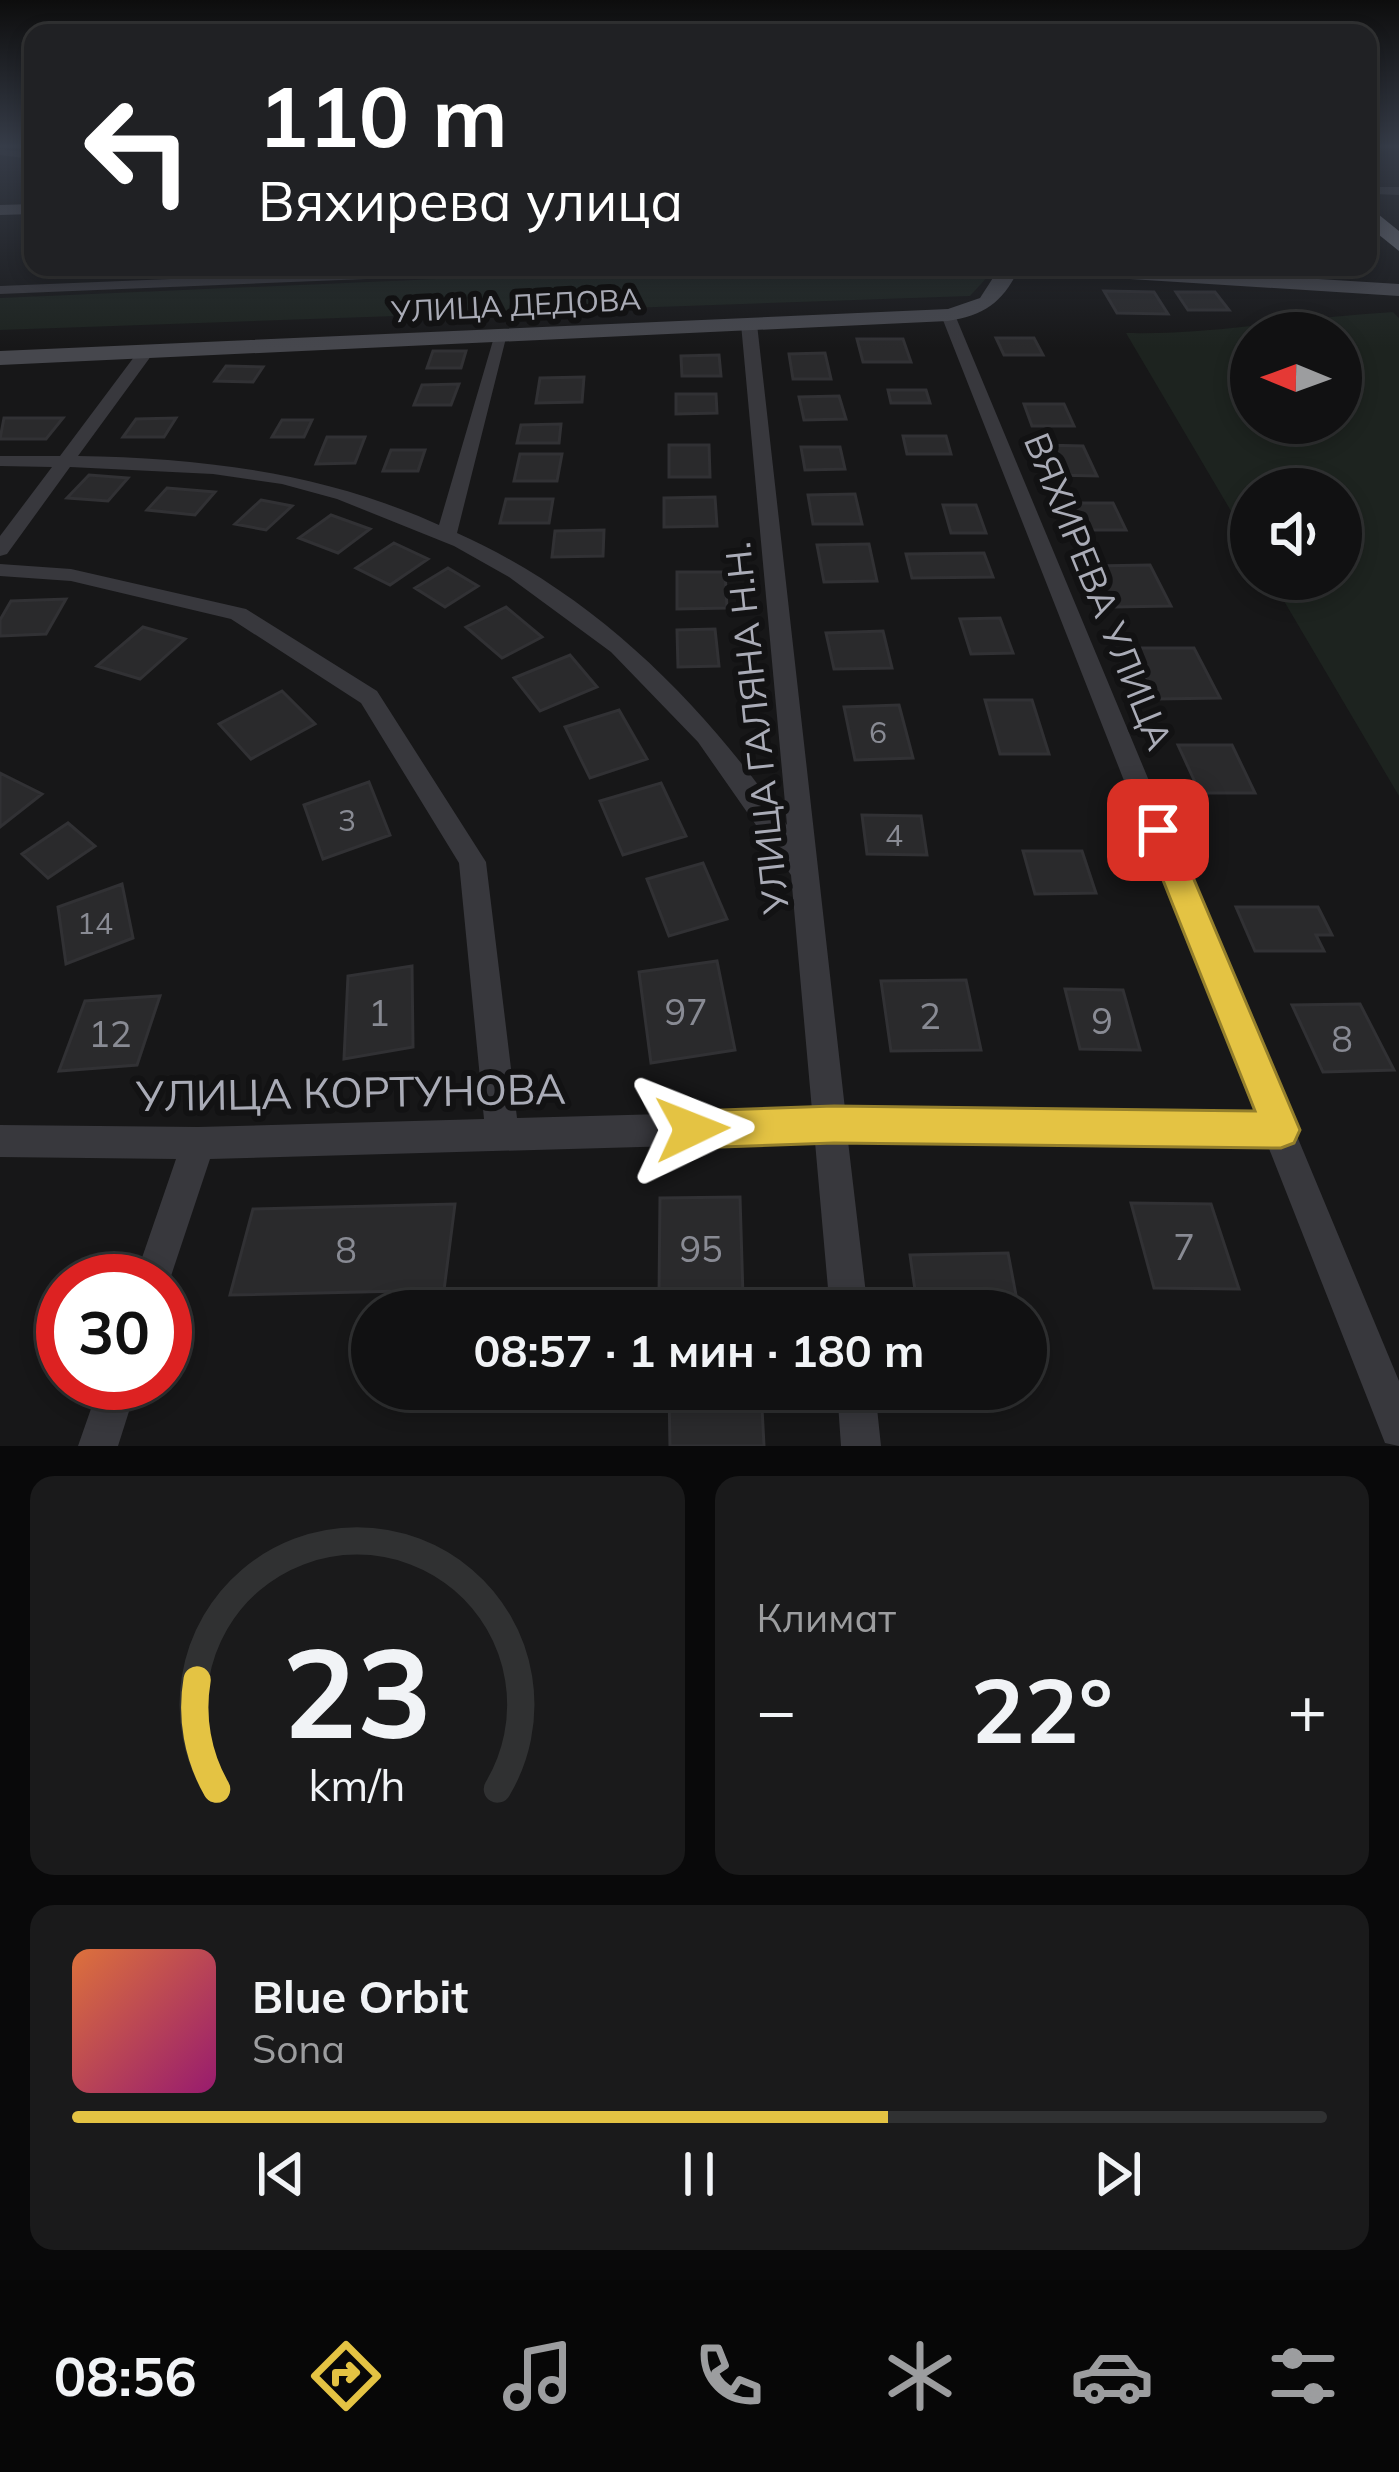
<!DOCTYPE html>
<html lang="ru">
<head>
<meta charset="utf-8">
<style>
	:root { --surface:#111112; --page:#1a1a1b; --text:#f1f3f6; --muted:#9c9d9f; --line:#303132; --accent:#e4c343 }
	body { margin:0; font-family:Mulish,sans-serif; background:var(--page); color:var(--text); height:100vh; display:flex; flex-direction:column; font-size:45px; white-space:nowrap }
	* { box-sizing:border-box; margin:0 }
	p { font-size:39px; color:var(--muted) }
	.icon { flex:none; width:66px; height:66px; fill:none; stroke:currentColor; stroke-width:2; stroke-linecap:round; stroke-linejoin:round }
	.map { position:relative; height:1446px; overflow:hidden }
	.side { display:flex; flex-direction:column; gap:30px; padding:30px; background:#09090a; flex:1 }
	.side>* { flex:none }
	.banner { position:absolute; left:24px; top:24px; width:1353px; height:252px; border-radius:24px; box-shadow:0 6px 18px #0003,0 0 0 3px var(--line); background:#202124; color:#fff; overflow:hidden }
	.needle { width:78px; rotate:271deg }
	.fabs { position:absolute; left:1230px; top:312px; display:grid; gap:24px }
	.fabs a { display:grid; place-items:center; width:132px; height:132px; border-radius:50%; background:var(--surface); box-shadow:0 6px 18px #0003,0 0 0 3px var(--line); font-size:60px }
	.speed { position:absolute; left:36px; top:1254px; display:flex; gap:24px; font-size:60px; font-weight:700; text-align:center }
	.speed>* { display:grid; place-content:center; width:156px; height:156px; border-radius:50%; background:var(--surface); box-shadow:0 6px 18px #0003,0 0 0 3px var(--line); line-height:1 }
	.speed .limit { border:18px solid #d22; background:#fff; color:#111 }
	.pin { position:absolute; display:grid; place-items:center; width:102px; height:102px; color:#fff; margin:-51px; border-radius:24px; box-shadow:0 6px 18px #0006 }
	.me { position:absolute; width:132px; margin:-66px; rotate:88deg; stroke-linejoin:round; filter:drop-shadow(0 0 9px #0008) }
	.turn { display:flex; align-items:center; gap:42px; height:252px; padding:0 36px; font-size:54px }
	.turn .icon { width:156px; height:156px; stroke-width:2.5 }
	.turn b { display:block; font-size:84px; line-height:102px }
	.big { font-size:90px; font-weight:700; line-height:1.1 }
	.side .tile { flex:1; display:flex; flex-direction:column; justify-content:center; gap:18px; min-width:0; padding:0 42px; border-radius:24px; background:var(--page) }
	.side .dial { align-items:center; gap:0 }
	.dial svg { height:312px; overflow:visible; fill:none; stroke:var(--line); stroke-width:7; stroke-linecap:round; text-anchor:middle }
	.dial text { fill:var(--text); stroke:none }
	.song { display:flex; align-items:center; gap:36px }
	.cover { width:144px; height:144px; border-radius:18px; background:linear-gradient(135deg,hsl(20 70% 55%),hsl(320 70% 35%)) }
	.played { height:12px; border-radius:6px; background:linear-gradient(90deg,var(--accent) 65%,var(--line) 65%) }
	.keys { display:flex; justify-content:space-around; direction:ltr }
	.heat { display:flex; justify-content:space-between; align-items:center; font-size:66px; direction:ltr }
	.side .tiles { flex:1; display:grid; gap:30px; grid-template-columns:1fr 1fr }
	.tile:last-child { grid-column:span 2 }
	.trip { position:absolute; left:351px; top:1290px; width:696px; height:120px; border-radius:60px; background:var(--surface); box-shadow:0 6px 18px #0003,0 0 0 3px var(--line); font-weight:700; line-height:120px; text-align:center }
	.tabs { display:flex; height:192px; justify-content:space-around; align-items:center; background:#070707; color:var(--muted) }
	.tabs .icon { width:84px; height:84px }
	.tabs .selected { color:var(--accent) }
	.tabs b { font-size:54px; color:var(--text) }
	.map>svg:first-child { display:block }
</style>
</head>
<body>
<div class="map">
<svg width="1399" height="1446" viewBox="0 0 1399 1446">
	<rect width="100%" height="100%" fill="#171718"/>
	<path fill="#1d231f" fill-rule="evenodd" d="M710,267H933L991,273L970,296L0,330V298Z
		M1393,312L1399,318V796L1271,579H1341V489H1251V545L1126,333C1215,335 1303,317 1393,312ZM1251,333H1341V423H1251Z"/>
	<path fill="#2a2a2c" stroke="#313134" stroke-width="3" d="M1104,291L1154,292L1168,314L1117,313Z
		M1176,292H1215L1229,310H1188Z
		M996,338H1034L1043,355H1004Z
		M857,339H903L911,362H863Z
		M433,351H466L461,368H427Z
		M825,353L831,379H793L789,354Z
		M719,355L721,376H682L681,356Z
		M226,366L263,367L253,382L215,381Z
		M584,377L582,402L536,403L540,378Z
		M459,384L451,405H414L422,385Z
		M888,390H926L930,403H891Z
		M676,394H716L717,413L676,414Z
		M839,396L846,419L804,420L799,397Z
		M1024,404H1064L1074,426H1032Z
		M4,418H63L46,439H0Z
		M176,418L164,437H123L136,419Z
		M282,420H312L304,437H272Z
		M561,424L559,443H517L521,425Z
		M903,436H946L951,454H907Z
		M327,437H365L355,463L316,464Z
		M669,445H709L710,477H669Z
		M1041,445L1083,446L1097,476L1053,475Z
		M801,447H840L845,469L805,470Z
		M391,450H425L418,471H383Z
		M520,454H562L557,481H514Z
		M89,475L128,478L108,501L67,498Z
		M167,488L215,492L195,515L147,510Z
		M855,494L862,524H813L808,495Z
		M715,497L717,526L664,527V498Z
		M506,499H553L549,523H500Z
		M261,500L292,506L266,530L235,524Z
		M1070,503H1113L1126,530H1082Z
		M943,505H976L986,533H951Z
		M331,515L370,529L338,553L299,538Z
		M604,530L603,556L552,557L555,531Z
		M394,543L428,559L390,585L356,568Z
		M869,544L877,581L824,582L817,545Z
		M984,553L993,577L912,578L906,554Z
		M1150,565L1171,606L1113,607L1095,566Z
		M448,568L478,586L445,607L415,588Z
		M677,572H725L727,608L677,609Z
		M66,599L46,634L0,636V620L11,601Z
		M506,607L542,637L502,658L466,627Z
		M1000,618L1013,653L971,654L960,619Z
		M143,627L185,639L140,679L97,666Z
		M715,629L719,666L678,667L677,630Z
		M883,631L892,668L834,669L826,633Z
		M1132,648H1194L1220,698L1155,699Z
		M570,655L597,687L540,711L514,678Z
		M282,691L315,724L251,759L219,724Z
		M985,700H1032L1049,754H1000Z
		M899,705L913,758L855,760L844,707Z
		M619,710L647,759L590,778L565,727Z
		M1178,745H1232L1255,793H1200Z
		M0,773L42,794L0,827Z
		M369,782L390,835L323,859L304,805Z
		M661,783L686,836L623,855L600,801Z
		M862,815L921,816L927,855L867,854Z
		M68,823L95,846L48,878L22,854Z
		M1023,851H1082L1096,893L1035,894Z
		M703,863L727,919L669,936L647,879Z
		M122,884L133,938L66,964L58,907Z
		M1236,907H1318L1332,935H1316L1324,951H1255Z
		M717,961L735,1050L651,1063L639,972Z
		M412,966L413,1047L344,1059L348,976Z
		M966,980L981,1050L891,1051L881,981Z
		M1065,989L1123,990L1140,1050L1080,1049Z
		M160,996L137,1065L59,1071L85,1001Z
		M1360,1004L1394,1070L1323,1072L1292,1005Z
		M740,1197L743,1297L659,1298L660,1198Z
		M1131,1203L1211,1204L1239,1289L1154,1288Z
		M455,1204L444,1290L230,1295L253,1209Z
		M1008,1253L1019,1311H918L910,1255Z
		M669,1389H761L764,1446H670Z"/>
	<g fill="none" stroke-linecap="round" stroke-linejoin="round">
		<path fill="#38383d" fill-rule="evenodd" d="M0,149L33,153V159L0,155Z
			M1378,187H1399V195L1374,194Z
			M461,267H570L563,271L0,294V286Z
			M943,312L955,315L1399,1381V1446L1385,1443L1268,1146L848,1141L868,1311H830L815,1142L210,1159L165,1294V1281H134L176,1159L0,1157V1125L198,1127L484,1119L459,863L361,703L231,619L71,581L0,576V564L71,569L246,609L377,691L486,862L517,1118L812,1110L791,875L698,742L611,652L509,577L454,546L337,499L282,484L213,474L70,467L7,554L0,556V536L52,467L0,466V456H60L140,349L146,347L154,352L78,456C204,458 324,473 439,525L494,337L507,334L457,533C594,594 703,703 787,825L741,324L749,319L757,324L845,1109L1255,1114L941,315Z
			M100,1383H138L118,1446H78Z
			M837,1389H875L881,1446H841Z"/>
		<path fill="#46474d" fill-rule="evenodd" d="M33,204V214L0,215V205Z
			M1000,267H1020C1003,302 986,315 948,321L0,365V351L948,309L980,298Z
			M1025,267H1126L1399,284V296L1035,273Z"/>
		<path fill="#64666e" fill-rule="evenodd" d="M1368,206L1399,231V251L1368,226Z"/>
	</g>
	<linearGradient id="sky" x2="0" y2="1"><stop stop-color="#0d0d0d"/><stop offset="0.42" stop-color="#363c48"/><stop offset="1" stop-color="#363c48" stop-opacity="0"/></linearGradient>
	<rect width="1399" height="348" fill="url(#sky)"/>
	<path fill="#e4c343" stroke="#947f2c" stroke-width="3" d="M1158,818L1173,830L1300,1130L1294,1143L1281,1148L834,1143L692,1148L678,1142L673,1129L678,1116L692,1111L834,1106L1255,1111L1143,830Z"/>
	<g text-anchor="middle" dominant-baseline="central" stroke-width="12" stroke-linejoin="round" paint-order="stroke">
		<g font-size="30" fill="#aaacb7" stroke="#121213">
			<text transform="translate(516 305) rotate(-3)">УЛИЦА ДЕДОВА</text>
		</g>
		<g font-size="30" fill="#898b94">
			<text x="878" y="732">6</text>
			<text x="347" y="820">3</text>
			<text x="894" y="835">4</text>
			<text x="95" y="923">14</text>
		</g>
		<g font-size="36" fill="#aaacb7" stroke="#121213">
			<text transform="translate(1099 591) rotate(68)">ВЯХИРЕВА УЛИЦА</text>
			<text transform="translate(756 728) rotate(-96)">УЛИЦА ГАЛЯНА Н.Н.</text>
		</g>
		<g font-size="36" fill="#898b94">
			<text x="686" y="1011">97</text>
			<text x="379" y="1012">1</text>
			<text x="930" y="1015">2</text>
			<text x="1102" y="1020">9</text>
			<text x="110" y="1033">12</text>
			<text x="1342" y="1038">8</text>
			<text x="1184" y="1246">7</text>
			<text x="701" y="1248">95</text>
			<text x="346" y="1249">8</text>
		</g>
		<g font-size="42" fill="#aaacb7" stroke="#121213">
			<text transform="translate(351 1092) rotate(-1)">УЛИЦА КОРТУНОВА</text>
		</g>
	</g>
</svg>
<div class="fabs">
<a><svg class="needle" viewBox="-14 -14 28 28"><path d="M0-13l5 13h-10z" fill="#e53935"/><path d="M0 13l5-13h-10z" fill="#9c9d9f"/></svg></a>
<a><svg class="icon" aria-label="sound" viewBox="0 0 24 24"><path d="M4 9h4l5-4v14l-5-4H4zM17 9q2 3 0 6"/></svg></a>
</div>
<div class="speed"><div class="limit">30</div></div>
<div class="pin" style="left:1158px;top:830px;background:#d93025"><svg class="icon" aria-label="arrive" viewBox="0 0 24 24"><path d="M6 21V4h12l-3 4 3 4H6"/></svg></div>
<svg class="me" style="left:692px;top:1129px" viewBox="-20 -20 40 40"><path d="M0-17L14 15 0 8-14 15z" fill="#e4c343" stroke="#fff" stroke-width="4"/></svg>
<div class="trip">08:57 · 1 мин · 180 m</div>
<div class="banner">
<div class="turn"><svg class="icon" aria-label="left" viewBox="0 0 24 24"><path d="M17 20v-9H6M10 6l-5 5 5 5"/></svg><div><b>110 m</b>Вяхирева улица</div></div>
</div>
</div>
<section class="side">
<div class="tiles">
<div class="tile dial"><svg viewBox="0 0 100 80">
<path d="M14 69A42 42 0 1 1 86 69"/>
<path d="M14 69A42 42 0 0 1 9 41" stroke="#e4c343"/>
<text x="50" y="56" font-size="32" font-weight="700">23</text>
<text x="50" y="72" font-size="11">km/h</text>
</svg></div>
<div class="tile"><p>Климат</p>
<div class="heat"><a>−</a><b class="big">22°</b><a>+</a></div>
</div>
<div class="tile">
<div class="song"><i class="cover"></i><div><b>Blue Orbit</b><p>Sona</p></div></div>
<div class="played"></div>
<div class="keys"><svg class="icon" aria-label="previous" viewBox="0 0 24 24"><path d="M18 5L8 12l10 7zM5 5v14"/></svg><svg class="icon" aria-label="pause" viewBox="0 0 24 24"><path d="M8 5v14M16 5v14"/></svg><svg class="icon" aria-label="next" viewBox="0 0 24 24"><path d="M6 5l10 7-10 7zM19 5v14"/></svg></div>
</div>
</div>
</section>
<nav class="tabs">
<b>08:56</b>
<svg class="icon selected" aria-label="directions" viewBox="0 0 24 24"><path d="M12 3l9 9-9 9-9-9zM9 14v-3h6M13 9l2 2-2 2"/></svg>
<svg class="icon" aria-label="music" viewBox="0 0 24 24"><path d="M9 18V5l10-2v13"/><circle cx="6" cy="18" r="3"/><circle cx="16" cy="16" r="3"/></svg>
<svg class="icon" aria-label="phone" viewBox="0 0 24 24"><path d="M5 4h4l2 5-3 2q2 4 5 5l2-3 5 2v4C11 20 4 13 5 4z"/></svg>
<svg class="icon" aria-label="climate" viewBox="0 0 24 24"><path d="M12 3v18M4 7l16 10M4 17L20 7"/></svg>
<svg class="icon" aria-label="car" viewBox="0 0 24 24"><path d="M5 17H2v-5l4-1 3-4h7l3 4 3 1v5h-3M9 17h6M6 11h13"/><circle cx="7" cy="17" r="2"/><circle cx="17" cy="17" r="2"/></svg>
<svg class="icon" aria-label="filters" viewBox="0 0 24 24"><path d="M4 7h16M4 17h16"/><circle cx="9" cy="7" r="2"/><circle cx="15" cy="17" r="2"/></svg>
</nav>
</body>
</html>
